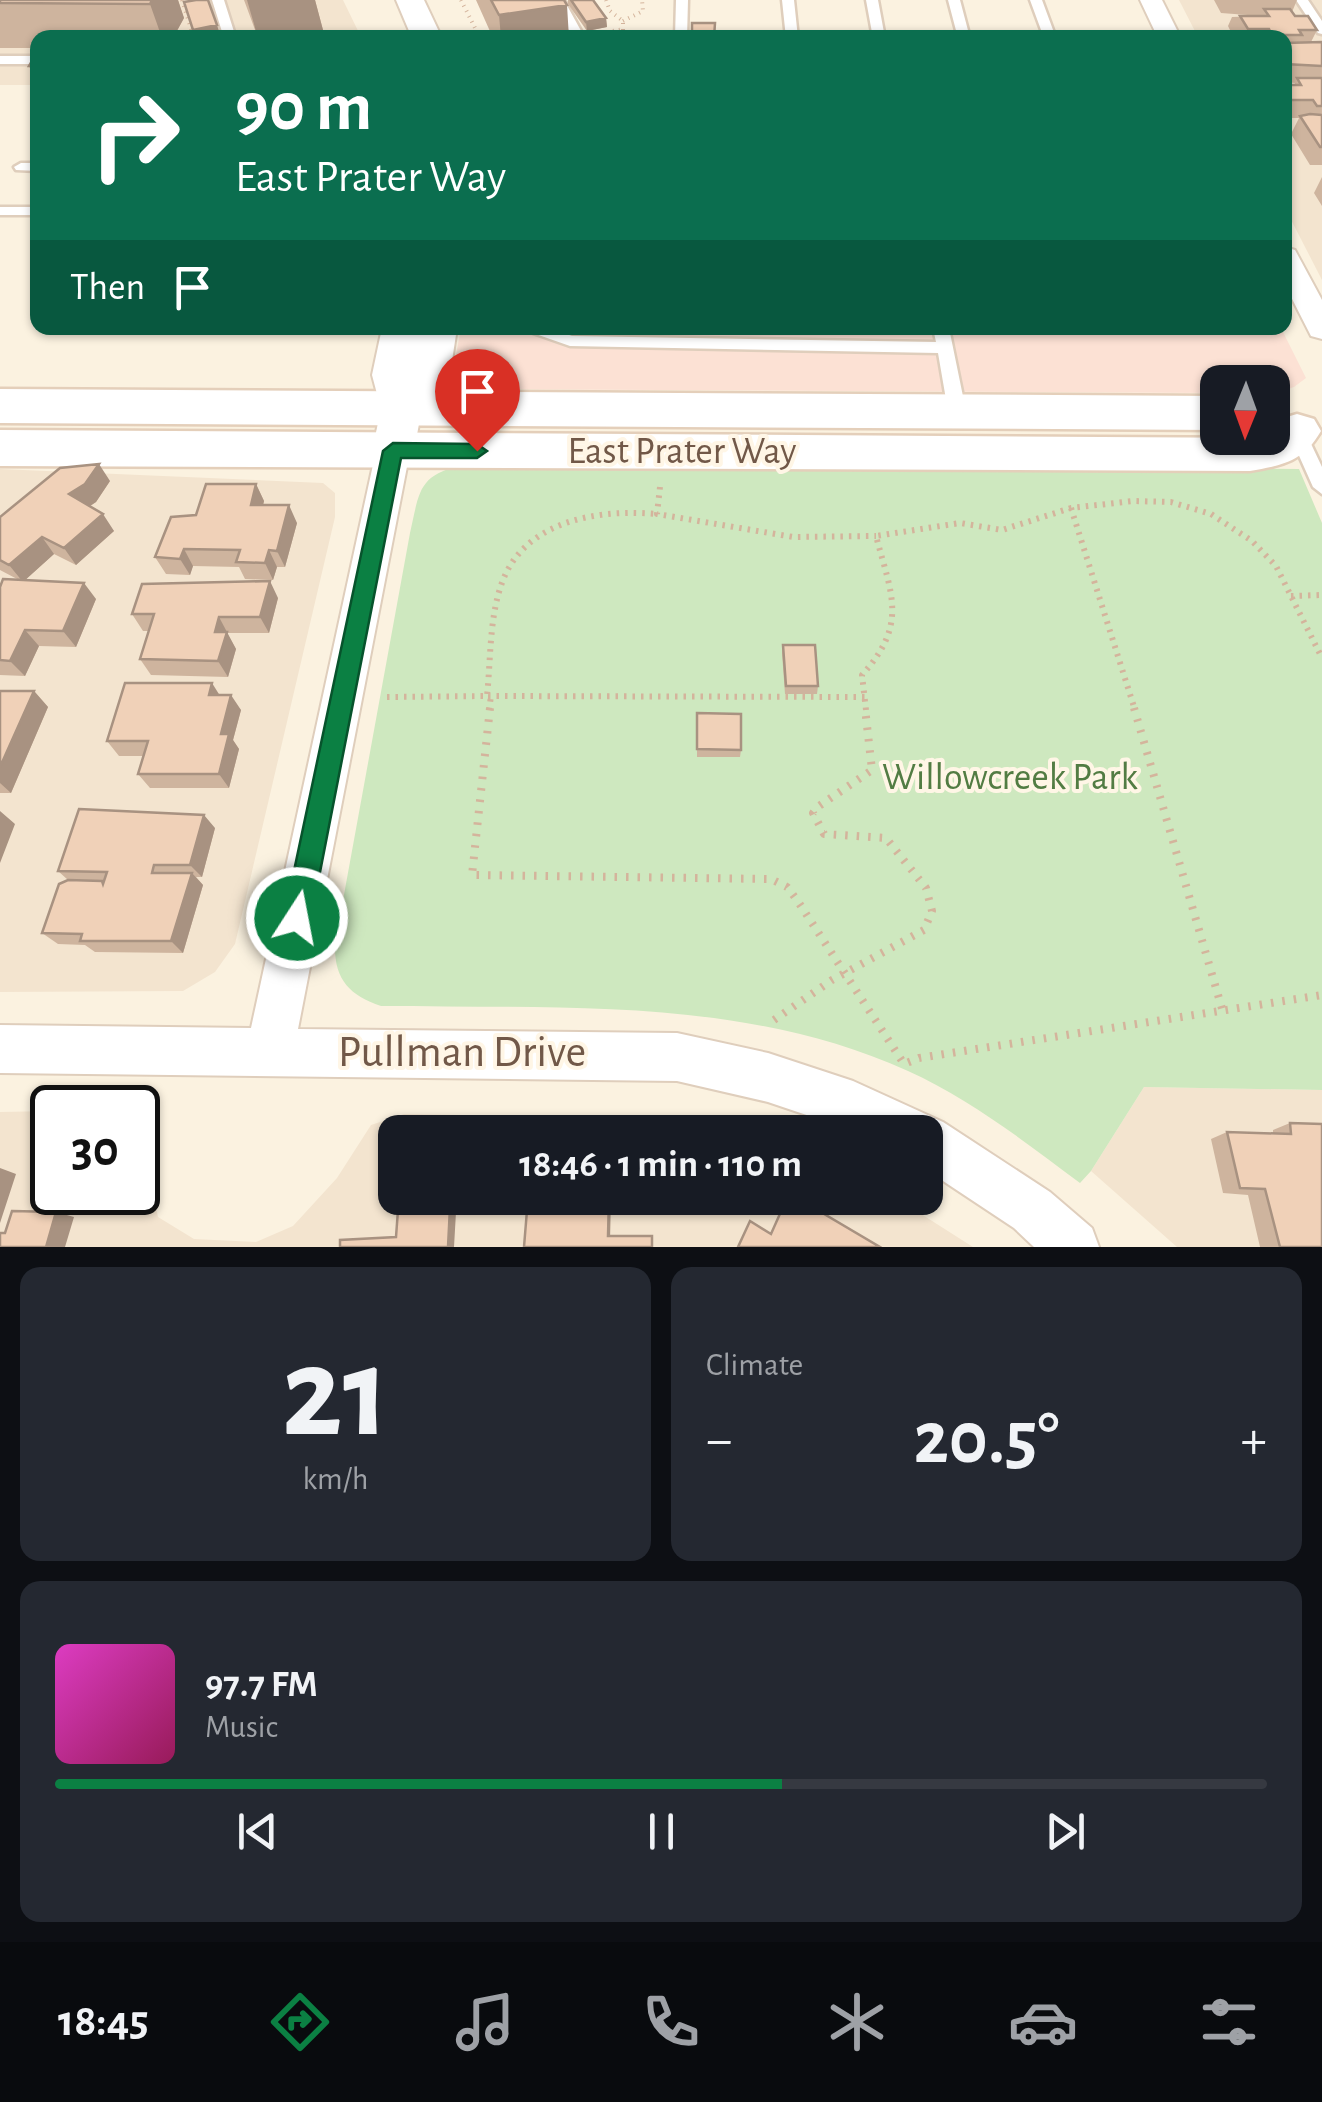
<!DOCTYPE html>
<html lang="en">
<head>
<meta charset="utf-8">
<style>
	:root { --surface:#171b24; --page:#242831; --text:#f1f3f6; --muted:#9ea1a6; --line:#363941; --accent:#0b8043 }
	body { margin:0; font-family:"Alegreya Sans",sans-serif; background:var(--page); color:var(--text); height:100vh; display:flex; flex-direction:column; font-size:38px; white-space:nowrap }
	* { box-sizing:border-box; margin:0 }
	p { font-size:32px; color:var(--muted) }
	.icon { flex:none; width:55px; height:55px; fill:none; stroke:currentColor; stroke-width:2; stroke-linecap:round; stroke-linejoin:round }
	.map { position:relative; height:1247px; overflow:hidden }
	.side { display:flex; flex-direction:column; gap:20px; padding:20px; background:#0d0f14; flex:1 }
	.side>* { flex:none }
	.guide { position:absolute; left:30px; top:30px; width:1262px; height:305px; border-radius:20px; box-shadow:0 2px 8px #0004; background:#0b6e4f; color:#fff; overflow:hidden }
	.needle { width:65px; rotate:181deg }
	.fabs { position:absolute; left:1200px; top:365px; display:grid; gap:20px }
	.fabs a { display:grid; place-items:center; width:90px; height:90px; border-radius:20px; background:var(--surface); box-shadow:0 2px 8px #0004; font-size:50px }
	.speed { position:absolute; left:30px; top:1085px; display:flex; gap:20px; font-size:50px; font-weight:700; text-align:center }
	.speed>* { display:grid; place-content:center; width:130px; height:130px; border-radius:50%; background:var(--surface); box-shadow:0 2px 8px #0004; line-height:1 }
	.speed .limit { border:5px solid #111; border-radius:15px; background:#fff; color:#111 }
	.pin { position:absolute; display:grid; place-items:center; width:85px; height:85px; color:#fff; margin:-102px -42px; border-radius:50% 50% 50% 0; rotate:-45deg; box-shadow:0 0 10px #0007 }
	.pin .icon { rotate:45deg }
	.me { position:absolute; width:110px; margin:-55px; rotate:11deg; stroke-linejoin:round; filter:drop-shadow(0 0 8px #0008) }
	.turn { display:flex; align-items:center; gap:35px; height:210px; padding:0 40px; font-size:45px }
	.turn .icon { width:130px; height:130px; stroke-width:2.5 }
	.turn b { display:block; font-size:70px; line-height:85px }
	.then { display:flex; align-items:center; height:95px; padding:0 40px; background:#0003; gap:20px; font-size:38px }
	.big { font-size:75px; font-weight:700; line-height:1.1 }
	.side .tile { flex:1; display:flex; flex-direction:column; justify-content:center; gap:15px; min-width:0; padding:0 35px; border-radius:20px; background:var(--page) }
	.side .dial { align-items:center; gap:0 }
	.dial b { font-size:130px; line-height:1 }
	.song { display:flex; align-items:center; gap:30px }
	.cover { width:120px; height:120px; border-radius:15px; background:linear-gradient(135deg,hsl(310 70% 55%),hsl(330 70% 35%)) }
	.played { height:10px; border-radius:5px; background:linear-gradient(90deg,var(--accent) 60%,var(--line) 60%) }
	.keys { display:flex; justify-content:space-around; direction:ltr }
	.heat { display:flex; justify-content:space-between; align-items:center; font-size:55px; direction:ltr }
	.side .tiles { flex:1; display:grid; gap:20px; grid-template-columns:1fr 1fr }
	.tile:last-child { grid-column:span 2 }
	.trip { position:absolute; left:378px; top:1115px; width:565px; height:100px; border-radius:20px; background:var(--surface); box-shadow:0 2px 8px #0004; font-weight:700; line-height:100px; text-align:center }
	.menu { display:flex; height:160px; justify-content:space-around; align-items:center; background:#090b0e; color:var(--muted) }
	.menu .icon { width:70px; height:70px }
	.menu .on { color:var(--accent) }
	.menu b { font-size:45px; color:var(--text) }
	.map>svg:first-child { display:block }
</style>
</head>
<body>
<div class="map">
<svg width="1322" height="1247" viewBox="0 0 1322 1247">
	<rect width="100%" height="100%" fill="#fbf2e0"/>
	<path fill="#f3e4cf" d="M0,0H343L361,37L38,38L37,85H0Z
		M1179,0H1322V280L1285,208V38L1198,37Z
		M0,469L323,483L335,493V517L235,944L215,972L183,991L0,992Z
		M1144,1087L1322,1090V1247H1177L1091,1171Z
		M52,1111V1192H138V1128L158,1217L194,1239L256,1242L293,1226L337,1178L371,1125L404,1114L658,1118L752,1132H395V1198H896L973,1247H0V1112Z"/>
	<path fill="#fce1d4" d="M461,328H1281L1306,378L1294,387L1273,394L1272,382H1218L1217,393L479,389L462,385L453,371Z"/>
	<path fill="#cee8bf" d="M466,464L1299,469L1322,523V1090L1144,1087L1091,1171L1080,1183C1025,1142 970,1099 908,1071C742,996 559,1009 381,1006C349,995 334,979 335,944L410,533C420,489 418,475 466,464Z"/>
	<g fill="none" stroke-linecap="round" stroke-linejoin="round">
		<g stroke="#dfcebc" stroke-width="5">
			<path id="service" d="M212,0H224L236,38H224Z
				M552,0H564L585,38H573Z
				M676,0H688L687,38H675Z
				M782,0H794L798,38H786Z
				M866,0H878L885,38H873Z
				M948,0H960L970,38H958Z
				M1030,0H1042L1056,38H1044Z
				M1296,0H1308L1322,21V34L1318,33Z
				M0,56H38V64H0Z
				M21,163H38V171L16,170L14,167Z
				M0,207H38V215H0Z
				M528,328H550L572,336L936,342L933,328H949L966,411L957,417L948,411L938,353L570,346L530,332Z
				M1297,425L1303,427L1322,467V494L1313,487L1288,431Z"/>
		</g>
		<g stroke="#dfcebc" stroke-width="4">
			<path id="minor" d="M1140,0H1162L1181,38H1158Z
				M1285,247L1295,250L1322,300V339L1311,336L1285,285Z
				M393,439L405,442L410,451L298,1029L677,1033L768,1053L853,1081L943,1122L1050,1192L1092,1228L1099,1247H1034L1014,1228L925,1169V1132H857L768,1102L677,1081L0,1073V1025L251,1028L376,451L381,442Z"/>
		</g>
		<g stroke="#dfcebc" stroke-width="4">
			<path id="tertiary" d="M396,0H424L442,38H412Z
				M382,328H457L450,374L421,413L414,451L408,462L393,466L378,462L372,451L381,409L372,375Z"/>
		</g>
		<g stroke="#e4cfba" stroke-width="5">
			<path id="secondary" d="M0,389L1218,396V430L0,423Z
				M1297,414L1314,419L1321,431C1303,462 1283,465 1250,471L0,466V430L1272,438V426L1280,419Z"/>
		</g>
		<path stroke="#d4b49c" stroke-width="4" stroke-dasharray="1 5" stroke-linecap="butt" d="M182,0L194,38
			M461,0L480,38
			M606,0L610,11L623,21V38
			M623,21L643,11L642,0
			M613,31L624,29"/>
		<path stroke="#d4b49c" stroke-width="6" stroke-dasharray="2.5 6" stroke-linecap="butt" d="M660,487L657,514L793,537L876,536
			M1071,508L1135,710
			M1291,596L1322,595
			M488,696L865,697
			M387,697L487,696C491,658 489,616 503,580C527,519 601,509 657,514
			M489,710L491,696
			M866,710L862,675C908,624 892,596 876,536L960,523L1002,530L1071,508L1133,501L1171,502L1211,514L1252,541L1276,566L1322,658"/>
		<path stroke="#d4b49c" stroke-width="8" stroke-dasharray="2.5 9" stroke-linecap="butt" d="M490,708L472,875L771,879L787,887L797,900L904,1064L919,1058L1322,995
			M1134,708L1223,1012
			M774,1020L832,980L924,930L932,911L926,888L886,838L824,834L813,813L819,806L872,770L865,708"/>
		<use href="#service" fill="#fff" fill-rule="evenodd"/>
		<use href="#minor" fill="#fff" fill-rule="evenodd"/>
		<use href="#tertiary" fill="#fff" fill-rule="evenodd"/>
		<use href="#secondary" fill="#fff" fill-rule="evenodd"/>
	</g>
	<path fill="#ceb49e" d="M0,0H178L184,18L173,38H38V48H0Z
		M244,0H315L323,30L286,38H258Z
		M476,0H564L569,38H493Z
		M568,0H593L606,18L607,27L587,31L568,4Z
		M1214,0H1297L1292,12L1295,16L1317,30L1311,42H1322V165H1310L1291,134L1299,118H1285V85H1294L1295,83L1285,82V38H1234L1228,26L1232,17L1261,16L1221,13Z
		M38,54V75H33L29,66Z
		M1322,177V206L1314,193Z
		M110,481L96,502L90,506L114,531L76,565L54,554L25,580L96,599L76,647L39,646L25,676L0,675V587L19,580L0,570V517Z
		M256,484L264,501L263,505L297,523L285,567H277L273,580L245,579L239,567L193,566L190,575L166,574L155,557L196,515Z
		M278,598L269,633H228V635L236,649L228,677L151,675L140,659L149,631H143L132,614Z
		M783,645L818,686L817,694H785L782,653Z
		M0,691H34L48,707L11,793H0Z
		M220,695L241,710L233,740L239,749L229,788H150L138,774L143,756H119L107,741Z
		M697,713L741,750L740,757H697Z
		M215,828L202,877H196L203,885L183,953L95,952L85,945L58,944L42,933L68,880L58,871Z
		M1290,1123L1322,1247H1260L1248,1195L1223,1193L1211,1139L1227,1132L1273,1133V1130Z"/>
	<path fill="#a89281" d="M152,0H178L184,18L173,38H162L150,4Z
		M247,0H315L323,30L286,38H258Z
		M567,5L569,38H501L499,15Z
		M606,18L607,27L587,31L586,22Z
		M217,25L220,34L196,38L193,30Z
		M99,464L110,481L96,502L81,512L69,494Z
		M256,484L264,501L259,522L251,505Z
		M289,505L297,523L285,567L277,551Z
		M103,514L114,531L76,565L64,548Z
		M42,537L54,554L23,582L9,565Z
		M184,549L193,566L190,575L180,559Z
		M269,550L277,567L273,580L265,563Z
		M270,581L278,598L269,633L260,617Z
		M84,583L96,599L76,647L63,631Z
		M219,617L236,649L228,677L218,661L215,632Z
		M25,630L39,646L25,676L10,661Z
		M212,683L222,699L209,695Z
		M34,691L48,707L11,793L0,783V767Z
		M231,695L241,710L233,740L239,749L229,788L219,774L221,734Z
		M0,811L15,824L0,863Z
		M204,815L215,828L202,877L190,865Z
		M192,873L203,885L183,953L171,941Z
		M0,1168L16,1174L0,1223Z
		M609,1198H611L610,1240L608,1236Z
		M450,1207L456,1212L454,1247H448Z
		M56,1212L74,1217L65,1247H46Z"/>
	<path fill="#f0d1b8" stroke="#a89281" stroke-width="2.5" d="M0,0H152L150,4L0,3Z
		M196,0H208L217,25L193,30L184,2Z
		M491,0H564L567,5L499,15Z
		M571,0H593L606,18L586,22Z
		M1264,9H1290L1295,16H1308L1317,30H1299L1302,35H1272L1269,29H1248L1240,16H1269Z
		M692,23H715L714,38H692Z
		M1322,42V66L1285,64V43Z
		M36,54L38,66H29Z
		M1297,78H1322V106H1317L1313,100H1289L1285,93V85H1301Z
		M1310,114L1322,115V147H1320L1300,116Z
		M99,464L85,484L69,494L103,514L64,548L42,537L9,565L0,560V517L60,468Z
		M206,484H256L251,505H289L277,551L269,550L265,563L236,562L240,550L184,549L180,559L155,557L171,517L196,515Z
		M3,579L84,583L63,631L25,630L10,661L0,660V587Z
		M270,581L260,617H219L215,632H227L218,661L140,659L154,614H132L142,584Z
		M783,645H815L818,686H786Z
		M125,683H212L209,695H231L221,734H229L219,774H138L148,741H107Z
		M0,691H34L0,767Z
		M697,713L741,714V750L697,749Z
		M79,809L204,815L190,865H154L152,873H192L171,941H80L82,934L42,933L59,884L68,880L102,881L103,884L107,872L58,871Z
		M1290,1123L1322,1124V1247H1280L1265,1189L1240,1188L1227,1132L1291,1134Z
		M528,1198H609L608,1236H652V1247H524Z
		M787,1198H797L880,1247H738L750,1221L771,1234Z
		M450,1207L448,1247H340V1240L396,1237L398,1210Z
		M12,1211L56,1212L46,1247H0V1233H5Z"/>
	<path fill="#0b8043" stroke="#07532c" stroke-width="2.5" d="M393,443L477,444L487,451L477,458H401L311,918L307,927L297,931L288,927L284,918L383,451Z"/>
	<g text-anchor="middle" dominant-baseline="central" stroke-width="8" stroke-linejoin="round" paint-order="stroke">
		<g font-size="38" fill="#715848" stroke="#fff6e6">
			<text x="682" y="452">East Prater Way</text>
		</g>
		<g font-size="38" fill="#527c43" stroke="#fff6e6">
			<text x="1010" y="778">Willowcreek Park</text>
		</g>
		<g font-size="45" fill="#715848" stroke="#fff6e6">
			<text x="462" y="1052">Pullman Drive</text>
		</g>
	</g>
</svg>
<div class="fabs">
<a><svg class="needle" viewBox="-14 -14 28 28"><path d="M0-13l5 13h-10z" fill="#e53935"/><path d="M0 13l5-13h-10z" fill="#9ea1a6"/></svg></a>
</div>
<div class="speed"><div class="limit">30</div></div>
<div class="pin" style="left:477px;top:451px;background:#d93025"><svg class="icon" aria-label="arrive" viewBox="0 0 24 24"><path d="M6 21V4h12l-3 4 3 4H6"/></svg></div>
<svg class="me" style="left:297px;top:918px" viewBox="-20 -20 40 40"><circle r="17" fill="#0b8043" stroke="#fff" stroke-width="3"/><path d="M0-11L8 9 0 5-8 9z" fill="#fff"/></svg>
<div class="trip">18:46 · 1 min · 110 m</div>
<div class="guide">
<div class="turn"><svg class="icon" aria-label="right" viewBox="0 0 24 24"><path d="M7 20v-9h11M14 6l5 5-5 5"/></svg><div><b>90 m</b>East Prater Way</div></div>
<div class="then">Then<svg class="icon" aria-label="arrive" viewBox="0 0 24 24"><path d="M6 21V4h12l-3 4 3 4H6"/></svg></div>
</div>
</div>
<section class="side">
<div class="tiles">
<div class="tile dial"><b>21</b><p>km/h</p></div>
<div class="tile"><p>Climate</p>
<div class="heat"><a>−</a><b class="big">20.5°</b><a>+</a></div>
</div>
<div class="tile">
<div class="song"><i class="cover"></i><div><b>97.7 FM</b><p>Music</p></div></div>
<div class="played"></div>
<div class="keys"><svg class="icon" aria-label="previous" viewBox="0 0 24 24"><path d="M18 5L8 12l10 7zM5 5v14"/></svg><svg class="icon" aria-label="pause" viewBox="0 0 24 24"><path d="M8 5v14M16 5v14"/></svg><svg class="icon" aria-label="next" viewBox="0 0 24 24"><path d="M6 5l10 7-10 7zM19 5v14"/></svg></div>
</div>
</div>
</section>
<nav class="menu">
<b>18:45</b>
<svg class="icon on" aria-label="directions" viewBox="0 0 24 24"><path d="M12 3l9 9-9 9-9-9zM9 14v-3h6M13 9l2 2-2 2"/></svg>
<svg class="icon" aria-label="music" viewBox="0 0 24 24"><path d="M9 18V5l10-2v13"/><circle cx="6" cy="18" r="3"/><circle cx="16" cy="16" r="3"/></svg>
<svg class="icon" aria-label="phone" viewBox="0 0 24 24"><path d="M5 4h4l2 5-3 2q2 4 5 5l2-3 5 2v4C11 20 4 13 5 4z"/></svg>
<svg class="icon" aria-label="climate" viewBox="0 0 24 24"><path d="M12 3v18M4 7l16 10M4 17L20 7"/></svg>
<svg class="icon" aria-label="car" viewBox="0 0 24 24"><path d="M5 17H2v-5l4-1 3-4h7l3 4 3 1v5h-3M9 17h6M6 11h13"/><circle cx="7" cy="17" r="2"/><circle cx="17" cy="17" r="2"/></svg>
<svg class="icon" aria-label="filters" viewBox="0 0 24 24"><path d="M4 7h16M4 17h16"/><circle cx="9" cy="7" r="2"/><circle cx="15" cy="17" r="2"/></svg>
</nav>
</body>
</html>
